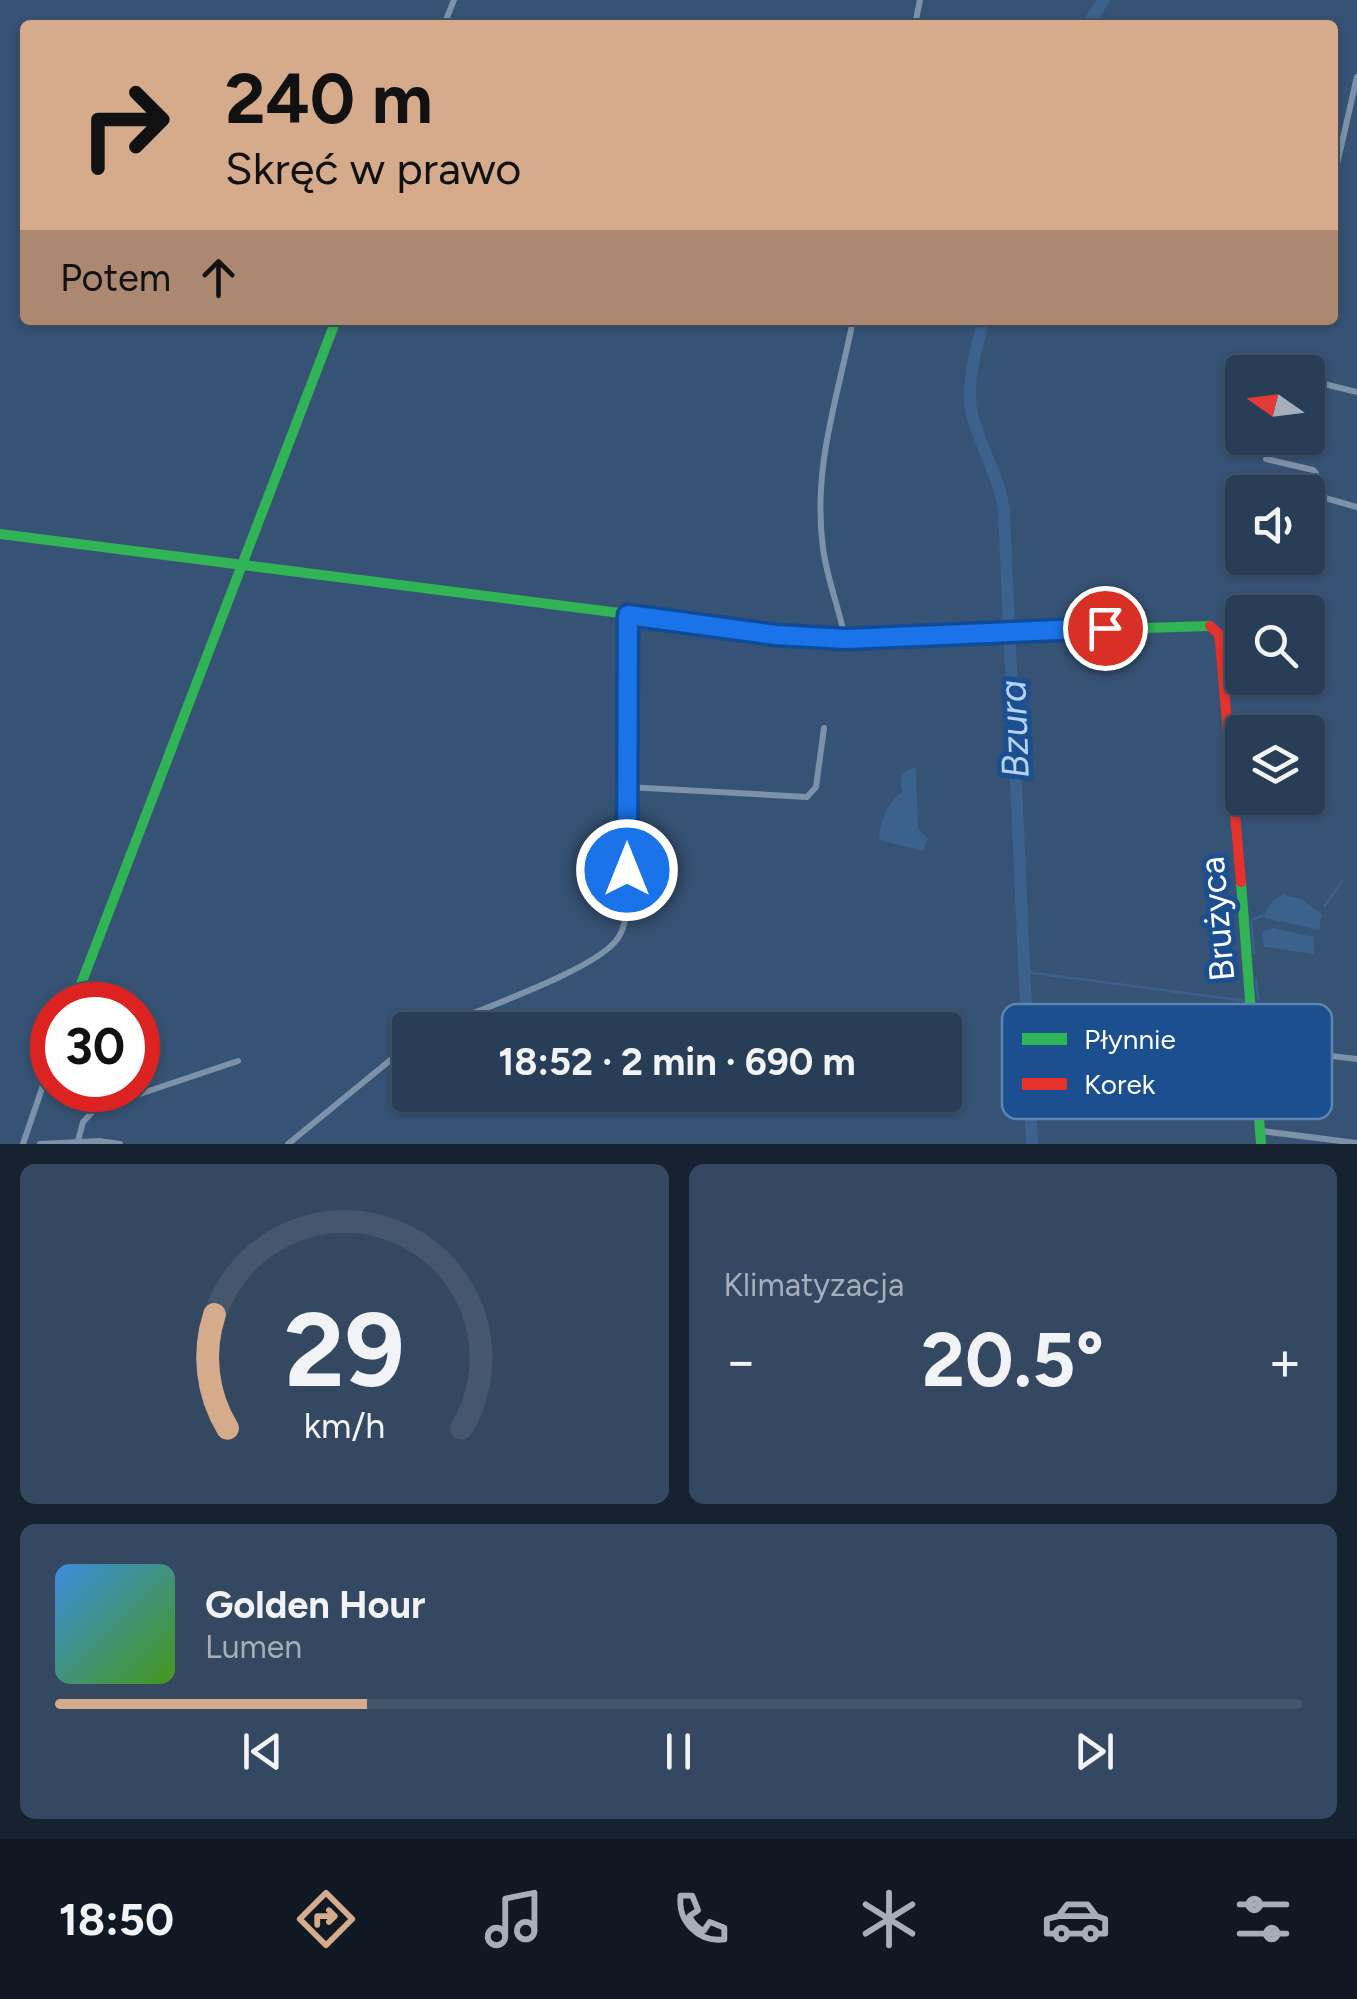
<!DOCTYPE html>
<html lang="pl">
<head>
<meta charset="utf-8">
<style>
	:root { --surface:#283e57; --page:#344961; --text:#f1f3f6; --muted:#a5aeba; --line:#44576d; --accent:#d6ab8b }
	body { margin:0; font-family:Figtree,sans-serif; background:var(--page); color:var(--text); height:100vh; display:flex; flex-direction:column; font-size:38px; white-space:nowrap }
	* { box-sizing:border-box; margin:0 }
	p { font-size:32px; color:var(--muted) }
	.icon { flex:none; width:55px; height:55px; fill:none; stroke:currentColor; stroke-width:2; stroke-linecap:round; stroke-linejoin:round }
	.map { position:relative; height:1144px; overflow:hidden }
	.panel { display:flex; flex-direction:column; gap:20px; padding:20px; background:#162230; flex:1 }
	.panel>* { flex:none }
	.banner { position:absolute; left:20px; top:20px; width:1318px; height:305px; border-radius:10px; box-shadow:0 2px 8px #0004,0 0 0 2px var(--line); background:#d6ab8b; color:#111; overflow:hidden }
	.needle { width:65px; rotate:284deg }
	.fabs { position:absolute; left:1225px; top:355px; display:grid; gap:20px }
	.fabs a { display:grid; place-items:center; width:100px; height:100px; border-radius:10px; background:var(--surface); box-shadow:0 2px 8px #0004,0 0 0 2px var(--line); font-size:50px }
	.speed { position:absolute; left:30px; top:982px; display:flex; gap:20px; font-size:50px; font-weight:700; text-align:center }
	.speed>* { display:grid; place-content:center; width:130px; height:130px; border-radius:50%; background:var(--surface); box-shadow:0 2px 8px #0004,0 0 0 2px var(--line); line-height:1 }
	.speed .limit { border:15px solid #d22; background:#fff; color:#111 }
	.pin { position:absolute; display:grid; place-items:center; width:85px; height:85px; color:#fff; margin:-42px; border:5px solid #fff; border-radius:50%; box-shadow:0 2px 10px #0007 }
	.me { position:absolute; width:110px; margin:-55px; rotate:0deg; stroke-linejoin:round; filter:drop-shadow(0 0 8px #0008) }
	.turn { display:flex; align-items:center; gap:35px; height:210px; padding:0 40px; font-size:45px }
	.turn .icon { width:130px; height:130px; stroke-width:2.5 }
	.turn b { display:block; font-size:70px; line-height:85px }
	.then { display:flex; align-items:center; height:95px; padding:0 40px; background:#0003; gap:20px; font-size:38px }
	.big { font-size:75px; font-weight:700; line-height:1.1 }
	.panel .card { flex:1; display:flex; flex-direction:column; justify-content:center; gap:15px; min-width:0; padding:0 35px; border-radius:15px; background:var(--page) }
	.panel .dial { align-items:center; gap:0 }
	.dial svg { height:260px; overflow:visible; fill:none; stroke:var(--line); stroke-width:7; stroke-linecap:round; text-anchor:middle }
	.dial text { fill:var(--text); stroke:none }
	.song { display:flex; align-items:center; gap:30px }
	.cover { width:120px; height:120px; border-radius:15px; background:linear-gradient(135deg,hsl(210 70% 55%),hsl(100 70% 35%)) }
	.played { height:10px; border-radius:5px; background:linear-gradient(90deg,var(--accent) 25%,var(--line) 25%) }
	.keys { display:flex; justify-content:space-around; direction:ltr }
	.heat { display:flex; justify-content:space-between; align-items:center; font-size:55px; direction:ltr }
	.panel .tiles { flex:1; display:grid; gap:20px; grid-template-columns:1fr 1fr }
	.card:last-child { grid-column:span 2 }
	.trip { position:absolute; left:392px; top:1012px; width:570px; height:100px; border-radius:10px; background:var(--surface); box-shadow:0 2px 8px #0004,0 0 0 2px var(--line); font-weight:700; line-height:100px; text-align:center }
	.tab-bar { display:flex; height:160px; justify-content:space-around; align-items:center; background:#101923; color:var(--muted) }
	.tab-bar .icon { width:70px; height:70px }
	.tab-bar .current { color:var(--accent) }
	.tab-bar b { font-size:45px; color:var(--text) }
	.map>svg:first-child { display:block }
</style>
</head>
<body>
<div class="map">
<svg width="1357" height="1144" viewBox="0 0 1357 1144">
	<rect width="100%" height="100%" fill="#365274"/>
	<path fill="#3b618d" d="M916,768L918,828L928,839L923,851L879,840C880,820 888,801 903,791C897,780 903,768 916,768Z
		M1284,895L1301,899L1322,914L1319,930L1265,918C1264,909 1275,896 1284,895Z
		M1273,928L1314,937V954L1264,947L1262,932Z"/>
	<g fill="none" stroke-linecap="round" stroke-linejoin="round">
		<path stroke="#3b618d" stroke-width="2.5" d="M1325,905L1342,881
			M1254,954L1251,920L1264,915
			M1026,972L1246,1001
			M1256,980L1258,999"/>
		<path stroke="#3b618d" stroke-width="12" d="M1087,25L1104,0
			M983,320C977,349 965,384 972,414C980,448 1000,476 1004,512L1032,1144"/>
		<path stroke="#7d92a8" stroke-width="6" d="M444,25L454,0
			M915,25L920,0
			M1332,186L1357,77
			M1308,380L1357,392
			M1266,459L1313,470L1316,473L1315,495L1357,507
			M845,638C839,608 827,579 823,548C812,468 838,397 853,320
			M627,787L807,797L816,787L824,728
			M432,1030C471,1012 598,970 618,938C628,923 626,904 627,886V615
			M1256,1047L1357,1059
			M1261,1131L1357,1143
			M78,1141L83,1122L95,1109L238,1061
			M23,1144L52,1059
			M40,1144L99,1141L120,1144
			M288,1144L410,1044"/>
		<path stroke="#30b455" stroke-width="10" d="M0,534L816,638L1210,626
			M1241,882L1261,1144
			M73,1005L336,320"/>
		<path stroke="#e5322d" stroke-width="10" d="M1210,626L1218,633L1220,642L1241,882"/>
	</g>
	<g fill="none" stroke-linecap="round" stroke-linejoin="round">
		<g stroke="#114b97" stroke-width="25">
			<path id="route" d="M627,870L628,615L776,635L846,639L1105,628"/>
		</g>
		<use href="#route" stroke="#1a73e8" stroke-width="18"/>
	</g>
	<g text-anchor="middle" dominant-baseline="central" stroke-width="10" stroke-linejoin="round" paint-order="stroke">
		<g font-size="35" fill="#fff" stroke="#1b4f8f">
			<text transform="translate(1217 919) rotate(-95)">Brużyca</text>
		</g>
		<g font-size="38" font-style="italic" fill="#b5d3f5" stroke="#1b4f8f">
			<text transform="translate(1014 729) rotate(-92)">Bzura</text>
		</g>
	</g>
	<rect x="1002" y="1004" width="330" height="115" rx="15" fill="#1b4f8f" stroke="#5f84b1" stroke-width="2.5"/>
	<rect x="1022" y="1033" width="45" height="12" fill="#30b455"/>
	<rect x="1022" y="1078" width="45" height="12" fill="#e5322d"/>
	<g font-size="28" fill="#fff">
		<text x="1084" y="1049">Płynnie</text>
		<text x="1084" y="1094">Korek</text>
	</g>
</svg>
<div class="fabs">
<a><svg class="needle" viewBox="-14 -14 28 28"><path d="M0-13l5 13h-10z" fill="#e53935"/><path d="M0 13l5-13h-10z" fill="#a5aeba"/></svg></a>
<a><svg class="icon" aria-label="sound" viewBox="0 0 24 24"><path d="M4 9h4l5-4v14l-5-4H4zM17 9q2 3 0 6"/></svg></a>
<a><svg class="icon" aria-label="search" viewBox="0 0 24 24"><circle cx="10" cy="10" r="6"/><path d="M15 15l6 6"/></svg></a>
<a><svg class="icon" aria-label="layers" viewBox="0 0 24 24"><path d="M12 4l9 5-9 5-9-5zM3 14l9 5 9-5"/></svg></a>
</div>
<div class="speed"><div class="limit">30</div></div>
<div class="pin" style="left:1105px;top:628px;background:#d93025"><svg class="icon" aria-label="arrive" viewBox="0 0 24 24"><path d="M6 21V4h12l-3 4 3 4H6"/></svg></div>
<svg class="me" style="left:627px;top:870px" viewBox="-20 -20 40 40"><circle r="17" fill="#1a73e8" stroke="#fff" stroke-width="3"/><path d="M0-11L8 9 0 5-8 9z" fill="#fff"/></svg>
<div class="trip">18:52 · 2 min · 690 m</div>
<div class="banner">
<div class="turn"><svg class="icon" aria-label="right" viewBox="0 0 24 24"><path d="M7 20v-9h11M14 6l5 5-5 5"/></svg><div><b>240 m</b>Skręć w prawo</div></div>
<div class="then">Potem<svg class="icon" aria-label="ahead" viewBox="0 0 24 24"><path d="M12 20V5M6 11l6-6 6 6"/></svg></div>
</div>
</div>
<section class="panel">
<div class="tiles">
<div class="card dial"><svg viewBox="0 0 100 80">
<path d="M14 69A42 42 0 1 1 86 69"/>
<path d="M14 69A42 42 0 0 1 10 34" stroke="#d6ab8b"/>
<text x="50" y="56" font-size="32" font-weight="700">29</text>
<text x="50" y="72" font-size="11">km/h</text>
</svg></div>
<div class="card"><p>Klimatyzacja</p>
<div class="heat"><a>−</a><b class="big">20.5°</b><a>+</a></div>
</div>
<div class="card">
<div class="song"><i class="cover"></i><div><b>Golden Hour</b><p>Lumen</p></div></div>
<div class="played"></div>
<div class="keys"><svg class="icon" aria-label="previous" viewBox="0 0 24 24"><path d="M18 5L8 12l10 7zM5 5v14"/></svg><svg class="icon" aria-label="pause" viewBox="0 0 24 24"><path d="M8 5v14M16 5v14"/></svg><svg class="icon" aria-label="next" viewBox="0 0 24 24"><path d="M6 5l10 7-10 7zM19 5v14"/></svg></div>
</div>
</div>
</section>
<nav class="tab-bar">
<b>18:50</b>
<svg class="icon current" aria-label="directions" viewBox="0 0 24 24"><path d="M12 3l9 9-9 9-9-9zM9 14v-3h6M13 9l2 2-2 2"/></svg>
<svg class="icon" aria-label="music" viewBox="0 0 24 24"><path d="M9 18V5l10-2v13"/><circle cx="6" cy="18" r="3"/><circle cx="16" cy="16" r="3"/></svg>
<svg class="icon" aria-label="phone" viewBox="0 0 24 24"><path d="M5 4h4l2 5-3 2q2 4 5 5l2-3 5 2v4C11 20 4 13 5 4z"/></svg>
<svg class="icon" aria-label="climate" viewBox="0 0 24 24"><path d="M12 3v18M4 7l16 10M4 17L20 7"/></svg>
<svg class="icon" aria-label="car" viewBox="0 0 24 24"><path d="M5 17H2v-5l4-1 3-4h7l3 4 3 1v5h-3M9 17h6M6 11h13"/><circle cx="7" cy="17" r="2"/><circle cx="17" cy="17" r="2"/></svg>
<svg class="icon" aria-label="filters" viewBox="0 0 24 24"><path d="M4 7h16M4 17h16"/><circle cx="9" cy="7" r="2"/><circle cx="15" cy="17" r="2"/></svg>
</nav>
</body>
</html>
